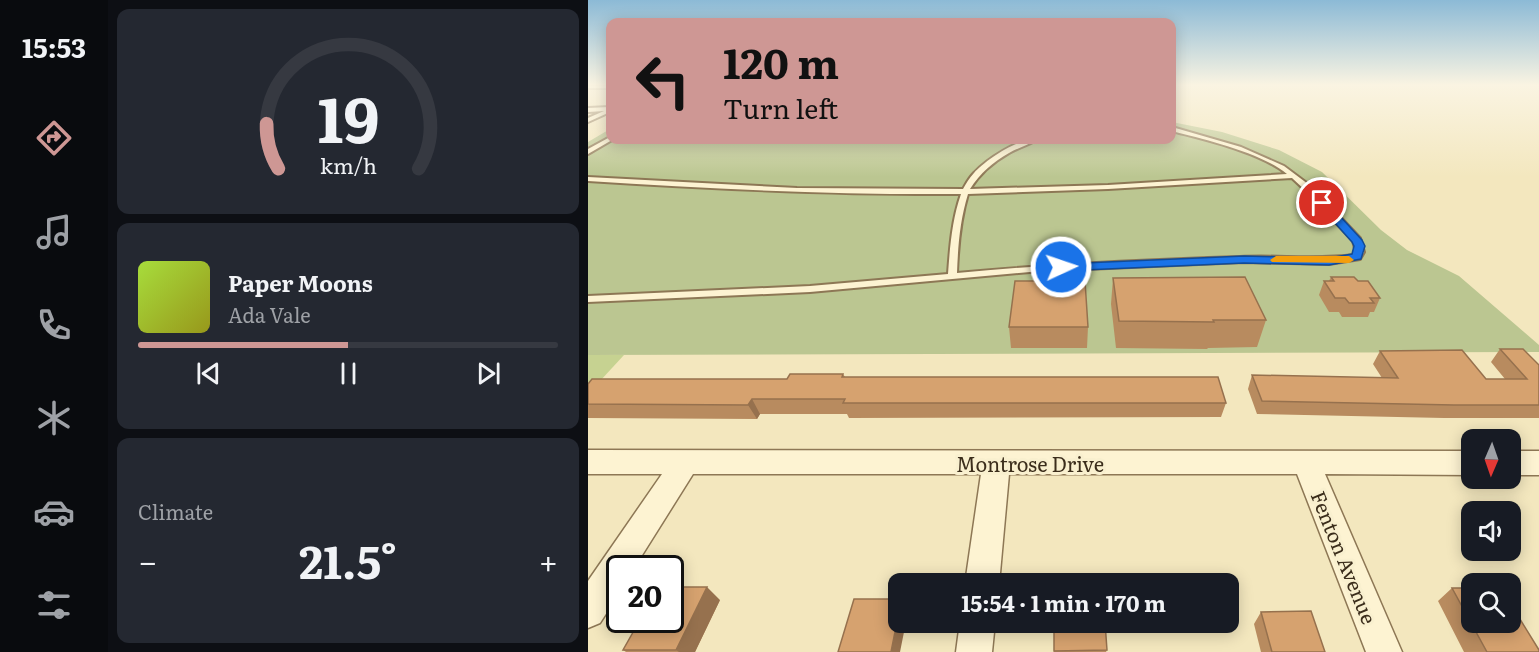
<!DOCTYPE html>
<html lang="en">
<head>
<meta charset="utf-8">
<style>
	:root { --surface:#171b24; --page:#242831; --text:#f1f3f6; --muted:#9ea1a6; --line:#363941; --accent:#ce9794 }
	body { margin:0; font-family:Literata,serif; background:var(--page); color:var(--text); height:100vh; display:flex; flex-direction:column; font-size:22px; white-space:nowrap }
	* { box-sizing:border-box; margin:0 }
	p { font-size:20px; color:var(--muted) }
	.icon { flex:none; width:33px; height:33px; fill:none; stroke:currentColor; stroke-width:2; stroke-linecap:round; stroke-linejoin:round }
	.map { position:relative; flex:1; overflow:hidden }
	.sheet { display:flex; flex-direction:column; gap:9px; padding:9px; background:#0d0f14; width:480px }
	.sheet>* { flex:none }
	.hud { position:absolute; left:18px; top:18px; width:570px; height:126px; border-radius:12px; box-shadow:0 3px 15px #0003; background:#ce9794; color:#111; overflow:hidden }
	.needle { width:39px; rotate:182deg }
	.controls { position:absolute; left:873px; top:429px; display:grid; gap:12px }
	.controls a { display:grid; place-items:center; width:60px; height:60px; border-radius:12px; background:var(--surface); box-shadow:0 3px 15px #0003; font-size:30px }
	.speed { position:absolute; left:18px; top:555px; display:flex; gap:12px; font-size:30px; font-weight:700; text-align:center }
	.speed>* { display:grid; place-content:center; width:78px; height:78px; border-radius:50%; background:var(--surface); box-shadow:0 3px 15px #0003; line-height:1 }
	.speed .limit { border:3px solid #111; border-radius:9px; background:#fff; color:#111 }
	.pin { position:absolute; display:grid; place-items:center; width:51px; height:51px; color:#fff; margin:-26px; border:3px solid #fff; border-radius:50%; box-shadow:0 2px 6px #0007 }
	.me { position:absolute; width:66px; margin:-33px; rotate:87deg; stroke-linejoin:round; filter:drop-shadow(0 0 4px #0008) }
	.turn { display:flex; align-items:center; gap:21px; height:126px; padding:0 18px; font-size:27px }
	.turn .icon { width:78px; height:78px; stroke-width:2.5 }
	.turn b { display:block; font-size:42px; line-height:51px }
	.big { font-size:45px; font-weight:700; line-height:1.1 }
	.sheet .widget { flex:1; display:flex; flex-direction:column; justify-content:center; gap:9px; min-width:0; padding:0 21px; border-radius:12px; background:var(--page) }
	.sheet .dial { align-items:center; gap:0 }
	.dial svg { height:156px; overflow:visible; fill:none; stroke:var(--line); stroke-width:7; stroke-linecap:round; text-anchor:middle }
	.dial text { fill:var(--text); stroke:none }
	.song { display:flex; align-items:center; gap:18px }
	.cover { width:72px; height:72px; border-radius:9px; background:linear-gradient(135deg,hsl(80 70% 55%),hsl(60 70% 35%)) }
	.played { height:6px; border-radius:3px; background:linear-gradient(90deg,var(--accent) 50%,var(--line) 50%) }
	.keys { display:flex; justify-content:space-around; direction:ltr }
	.heat { display:flex; justify-content:space-between; align-items:center; font-size:33px; direction:ltr }
	.trip { position:absolute; left:300px; top:573px; width:351px; height:60px; border-radius:12px; background:var(--surface); box-shadow:0 3px 15px #0003; font-weight:700; line-height:60px; text-align:center }
	main { display:flex; flex:1; min-height:0 }
	.tabs { display:flex; flex-direction:column; width:108px; justify-content:space-around; align-items:center; background:#090b0e; color:var(--muted) }
	.tabs .icon { width:42px; height:42px }
	.tabs .on { color:var(--accent) }
	.tabs b { font-size:27px; color:var(--text) }
	.map>svg:first-child { display:block }
</style>
</head>
<body>
<main>
<nav class="tabs">
<b>15:53</b>
<svg class="icon on" aria-label="directions" viewBox="0 0 24 24"><path d="M12 3l9 9-9 9-9-9zM9 14v-3h6M13 9l2 2-2 2"/></svg>
<svg class="icon" aria-label="music" viewBox="0 0 24 24"><path d="M9 18V5l10-2v13"/><circle cx="6" cy="18" r="3"/><circle cx="16" cy="16" r="3"/></svg>
<svg class="icon" aria-label="phone" viewBox="0 0 24 24"><path d="M5 4h4l2 5-3 2q2 4 5 5l2-3 5 2v4C11 20 4 13 5 4z"/></svg>
<svg class="icon" aria-label="climate" viewBox="0 0 24 24"><path d="M12 3v18M4 7l16 10M4 17L20 7"/></svg>
<svg class="icon" aria-label="car" viewBox="0 0 24 24"><path d="M5 17H2v-5l4-1 3-4h7l3 4 3 1v5h-3M9 17h6M6 11h13"/><circle cx="7" cy="17" r="2"/><circle cx="17" cy="17" r="2"/></svg>
<svg class="icon" aria-label="filters" viewBox="0 0 24 24"><path d="M4 7h16M4 17h16"/><circle cx="9" cy="7" r="2"/><circle cx="15" cy="17" r="2"/></svg>
</nav>
<section class="sheet">
<div class="widget dial"><svg viewBox="0 0 100 80">
<path d="M14 69A42 42 0 1 1 86 69"/>
<path d="M14 69A42 42 0 0 1 8 46" stroke="#ce9794"/>
<text x="50" y="56" font-size="32" font-weight="700">19</text>
<text x="50" y="72" font-size="11">km/h</text>
</svg></div>
<div class="widget">
<div class="song"><i class="cover"></i><div><b>Paper Moons</b><p>Ada Vale</p></div></div>
<div class="played"></div>
<div class="keys"><svg class="icon" aria-label="previous" viewBox="0 0 24 24"><path d="M18 5L8 12l10 7zM5 5v14"/></svg><svg class="icon" aria-label="pause" viewBox="0 0 24 24"><path d="M8 5v14M16 5v14"/></svg><svg class="icon" aria-label="next" viewBox="0 0 24 24"><path d="M6 5l10 7-10 7zM19 5v14"/></svg></div>
</div>
<div class="widget"><p>Climate</p>
<div class="heat"><a>−</a><b class="big">21.5°</b><a>+</a></div>
</div>
</section>
<div class="map">
<svg width="951" height="652" viewBox="0 0 951 652">
	<rect width="100%" height="100%" fill="#f3e7be"/>
	<path fill="#c6d291" d="M0,355H36L0,394Z"/>
	<path fill="#bbc691" d="M584,122L634,132L691,150L734,172L793,230L819,250L871,276L951,345V352L0,355V142L22,129V140H584Z"/>
	<g fill="none" stroke-linecap="round" stroke-linejoin="round">
		<g stroke="#8d7755" stroke-width="4">
			<path id="lane" d="M0,86H22V88H0Z
				M0,108L21,107L22,112L0,122V118L16,111L0,112Z
				M584,127L653,147L696,166L724,187L772,238L776,252L772,259L741,264L656,262L453,271L222,292L0,302V296L222,286L360,274C362,246 364,220 373,194C248,195 124,189 0,181V177L209,188L375,189C378,184 381,178 386,173C398,160 430,138 448,140C440,145 430,148 421,153C405,162 392,173 382,189L520,185L699,174C672,152 618,140 584,131ZM704,178L718,191L765,241L768,252L766,255C728,260 690,255 652,257C557,260 463,264 369,273C370,246 372,220 380,194L520,189Z
				M22,137L24,140L0,154V149Z"/>
		</g>
		<g stroke="#8d7755" stroke-width="3">
			<path id="street" d="M0,450L884,451V475L737,474L814,652H778L709,474H421L411,584H377L393,474H105L46,568H32V592L12,623L0,628V581L74,474H0Z
				M922,451H951V475H922Z
				M372,622H407L404,652H368Z"/>
		</g>
		<use href="#lane" fill="#fdf3d2" fill-rule="evenodd"/>
		<use href="#street" fill="#fdf3d2" fill-rule="evenodd"/>
	</g>
	<path fill="#b88b5f" d="M743,277L770,281L792,298L786,312H782L780,317H754L751,312H741L731,295L736,281H741Z
		M525,278L678,320L669,347L620,348L619,349L528,348L523,304Z
		M421,327H500L499,348H423Z
		M912,349L951,365V418H856L669,414L660,389L664,375L794,378L785,364L792,351L898,379H917L903,362Z
		M255,374L257,377L638,403L633,417L261,418L259,414H172L169,419L0,418V384L199,379Z
		M864,588L951,652H876L850,601Z
		M132,600L107,652H38L35,650Z
		M673,612L737,652H673L666,624Z
		M466,622L519,650L518,652H466Z"/>
	<path fill="#96714e" d="M164,399L172,414L169,419L160,405Z
		M119,587L132,600L107,652H91L88,650Z
		M310,617V622H318L312,652H303Z"/>
	<path fill="#d6a26f" stroke="#96714e" stroke-width="1.5" d="M657,277L678,320H625L626,322L531,321L525,278Z
		M743,277H766L770,281H780L792,298H782L786,303H761L757,298H747L736,281H746Z
		M427,281H497L500,327H421Z
		M912,349H935L951,365V405H866L674,401L664,375L810,378L792,351L874,350L898,379H939Z
		M202,374H255L254,377H630L638,403H255L257,399H164L160,405L0,404V384L4,379H199Z
		M82,587H119L88,650H35L52,620H82Z
		M864,588H884V622H922V603L951,650V652H899Z
		M266,599H310V617L303,652H250Z
		M723,611L737,652H684L673,612Z
		M466,622H517L519,650L466,651Z"/>
	<linearGradient id="sky" x2="0" y2="1"><stop stop-color="#8cbad6"/><stop offset="0.48" stop-color="#faf4e2"/><stop offset="1" stop-color="#faf4e2" stop-opacity="0"/></linearGradient>
	<rect width="951" height="177" fill="url(#sky)"/>
	<path fill="#1a73e8" stroke="#114b97" stroke-width="1.5" d="M734,200L738,201L774,240L777,246L773,259L741,265L656,263L473,271L467,267L473,264L656,256L741,258L764,254L766,246L764,242L729,203Z"/>
	<path fill="#f59e0b" d="M688,256H761L766,260L761,263L684,262L682,260Z"/>
	<g text-anchor="middle" dominant-baseline="central" stroke-width="6" stroke-linejoin="round" paint-order="stroke">
		<g font-size="20" fill="#3b2d1b" stroke="#f9f0cf">
			<text x="442" y="463">Montrose Drive</text>
			<text transform="translate(757 557) rotate(68)">Fenton Avenue</text>
		</g>
	</g>
</svg>
<div class="controls">
<a><svg class="needle" viewBox="-14 -14 28 28"><path d="M0-13l5 13h-10z" fill="#e53935"/><path d="M0 13l5-13h-10z" fill="#9ea1a6"/></svg></a>
<a><svg class="icon" aria-label="sound" viewBox="0 0 24 24"><path d="M4 9h4l5-4v14l-5-4H4zM17 9q2 3 0 6"/></svg></a>
<a><svg class="icon" aria-label="search" viewBox="0 0 24 24"><circle cx="10" cy="10" r="6"/><path d="M15 15l6 6"/></svg></a>
</div>
<div class="speed"><div class="limit">20</div></div>
<div class="pin" style="left:734px;top:203px;background:#d93025"><svg class="icon" aria-label="arrive" viewBox="0 0 24 24"><path d="M6 21V4h12l-3 4 3 4H6"/></svg></div>
<svg class="me" style="left:473px;top:267px" viewBox="-20 -20 40 40"><circle r="17" fill="#1a73e8" stroke="#fff" stroke-width="3"/><path d="M0-11L8 9 0 5-8 9z" fill="#fff"/></svg>
<div class="trip">15:54 · 1 min · 170 m</div>
<div class="hud">
<div class="turn"><svg class="icon" aria-label="left" viewBox="0 0 24 24"><path d="M17 20v-9H6M10 6l-5 5 5 5"/></svg><div><b>120 m</b>Turn left</div></div>
</div>
</div>
</main>
</body>
</html>
